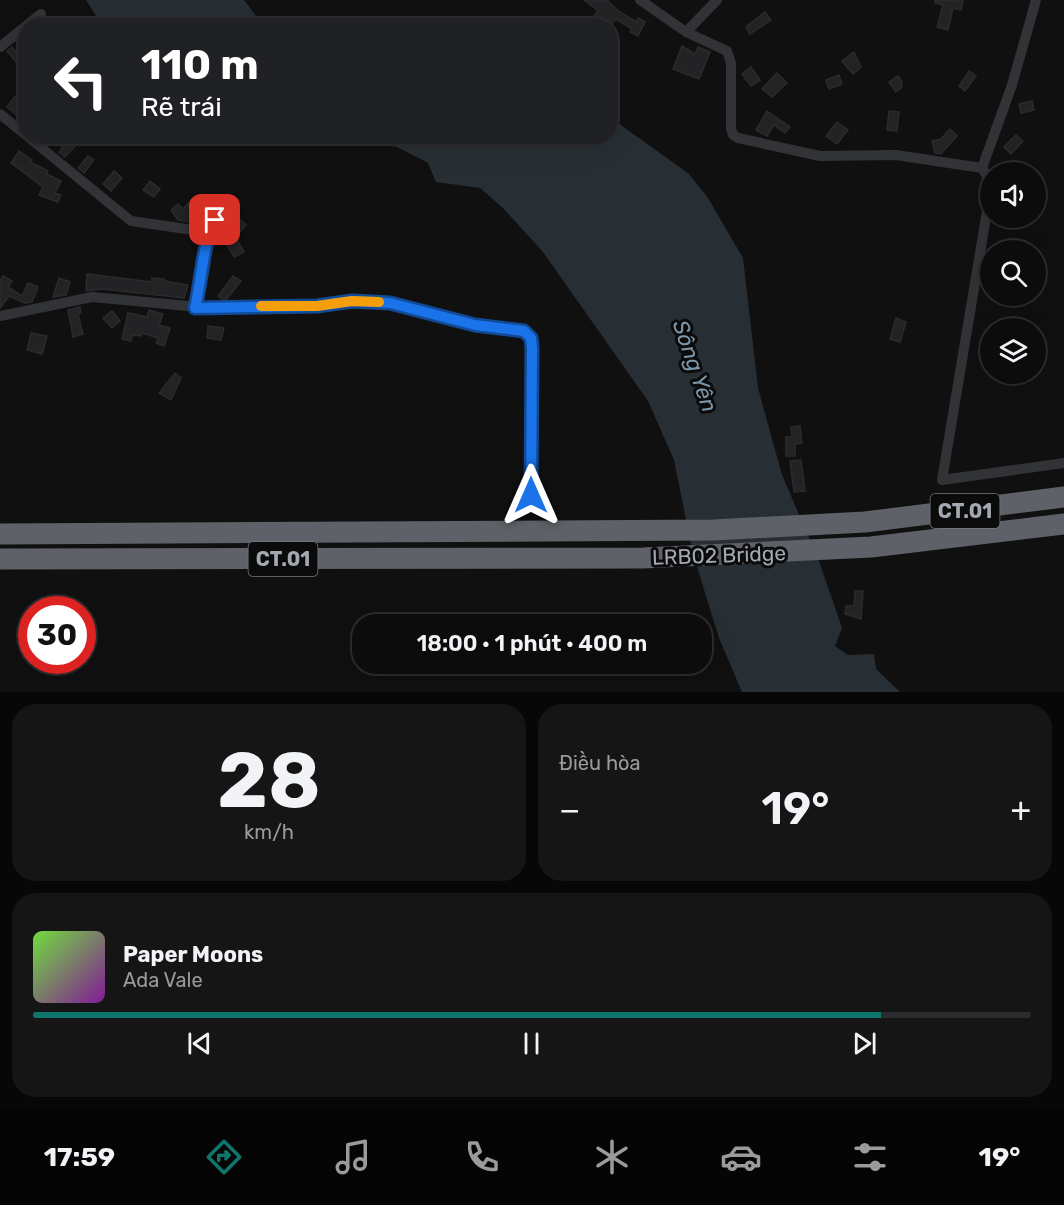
<!DOCTYPE html>
<html lang="vi">
<head>
<meta charset="utf-8">
<style>
	:root { --surface:#0c0c0d; --page:#151516; --text:#f1f3f6; --muted:#9a9b9d; --line:#2c2c2e; --accent:#0f766e }
	body { margin:0; font-family:Rubik,sans-serif; background:var(--page); color:var(--text); height:100vh; display:flex; flex-direction:column; font-size:22px; white-space:nowrap }
	* { box-sizing:border-box; margin:0 }
	p { font-size:20px; color:var(--muted) }
	.icon { flex:none; width:33px; height:33px; fill:none; stroke:currentColor; stroke-width:2; stroke-linecap:round; stroke-linejoin:round }
	.map { position:relative; height:692px; overflow:hidden }
	.side { display:flex; flex-direction:column; gap:12px; padding:12px; background:#070707; flex:1 }
	.side>* { flex:none }
	.banner { position:absolute; left:18px; top:18px; width:600px; height:126px; border-radius:24px; box-shadow:0 6px 24px #0002,0 0 0 2px var(--line); background:#202124; color:#fff; overflow:hidden }
	.controls { position:absolute; left:980px; top:162px; display:grid; gap:12px }
	.controls a { display:grid; place-items:center; width:66px; height:66px; border-radius:50%; background:var(--surface); box-shadow:0 6px 24px #0002,0 0 0 2px var(--line); font-size:30px }
	.speed { position:absolute; left:18px; top:596px; display:flex; gap:12px; font-size:30px; font-weight:700; text-align:center }
	.speed>* { display:grid; place-content:center; width:78px; height:78px; border-radius:50%; background:var(--surface); box-shadow:0 6px 24px #0002,0 0 0 2px var(--line); line-height:1 }
	.speed .limit { border:9px solid #d22; background:#fff; color:#111 }
	.pin { position:absolute; display:grid; place-items:center; width:51px; height:51px; color:#fff; margin:-26px; border-radius:12px; box-shadow:0 3px 9px #0006 }
	.me { position:absolute; width:66px; margin:-33px; rotate:0deg; stroke-linejoin:round; filter:drop-shadow(0 0 4px #0008) }
	.turn { display:flex; align-items:center; gap:21px; height:126px; padding:0 24px; font-size:27px }
	.turn .icon { width:78px; height:78px; stroke-width:2.5 }
	.turn b { display:block; font-size:42px; line-height:51px }
	.big { font-size:45px; font-weight:600; line-height:1.1 }
	.side .card { flex:1; display:flex; flex-direction:column; justify-content:center; gap:9px; min-width:0; padding:0 21px; border-radius:24px; background:var(--page) }
	.side .dial { align-items:center; gap:0 }
	.dial b { font-size:78px; line-height:1 }
	.song { display:flex; align-items:center; gap:18px }
	.cover { width:72px; height:72px; border-radius:9px; background:linear-gradient(135deg,hsl(100 70% 55%),hsl(290 70% 35%)) }
	.played { height:6px; border-radius:3px; background:linear-gradient(90deg,var(--accent) 85%,var(--line) 85%) }
	.keys { display:flex; justify-content:space-around; direction:ltr }
	.heat { display:flex; justify-content:space-between; align-items:center; font-size:33px; direction:ltr }
	.side .tiles { flex:1; display:grid; gap:12px; grid-template-columns:1fr 1fr }
	.card:last-child { grid-column:span 2 }
	.trip { position:absolute; left:352px; top:614px; width:360px; height:60px; border-radius:24px; background:var(--surface); box-shadow:0 6px 24px #0002,0 0 0 2px var(--line); font-weight:600; line-height:60px; text-align:center }
	.menu { display:flex; height:96px; justify-content:space-around; align-items:center; background:#050505; color:var(--muted) }
	.menu .icon { width:42px; height:42px }
	.menu .selected { color:var(--accent) }
	.menu b { font-size:27px; color:var(--text) }
	.map>svg:first-child { display:block }
</style>
</head>
<body>
<div class="map">
<svg width="1064" height="692" viewBox="0 0 1064 692">
	<rect width="100%" height="100%" fill="#101011"/>
	<path fill="#282f34" d="M86,0H244L263,25H102Z
		M611,118L689,174L708,198L743,258L758,388L782,475L819,561L842,628L835,646L848,655L874,654L876,669L900,692H742L719,638L693,554L674,460L648,401L543,252L503,208L480,188L436,182L428,163L397,147L370,143L362,137L610,136Z
		M241,137H340C315,143 263,151 241,137Z"/>
	<path fill="#232325" stroke="#2a2b2d" stroke-width="1.5" d="M584,0H607L617,10L636,22L638,18L645,22L638,36L630,32L632,29L616,19L610,26H602L593,17L598,11Z
		M935,0L963,1L961,10L953,8L948,30L937,27L943,5L935,3Z
		M765,12L771,20L750,34L746,27Z
		M682,46L695,54L698,47L710,52L699,79L673,69Z
		M12,47L26,63V74L7,51Z
		M854,52L861,67L853,74L842,61Z
		M751,67L760,80L751,86L742,74Z
		M969,71L976,76L965,91L959,86Z
		M777,73L787,83L772,97L762,89Z
		M839,75L842,84L829,89L826,80Z
		M898,76L902,82L901,88L896,92L889,82Z
		M15,96L26,104V123L7,107Z
		M1032,101L1034,110L1021,113L1019,104Z
		M767,111L790,127L785,133L774,125L767,136L756,130Z
		M889,111L899,112L897,131L887,130Z
		M837,122L848,130L837,144L826,136Z
		M950,129L957,136L941,154L935,153L932,141L941,139Z
		M1016,135L1023,141L1011,154L1004,147Z
		M57,136H77L81,140L65,157L59,152L65,143Z
		M19,151L32,160L30,162L48,171L47,174L61,181L55,193L61,195L58,202L39,195L43,187L11,163Z
		M88,156L94,160L84,173L78,168Z
		M114,171L122,178L111,191L103,184Z
		M150,181L160,189L154,197L143,190Z
		M192,199L202,212L190,222L178,220L171,210L178,204L183,209Z
		M234,214L246,225L236,236L224,225Z
		M236,238L244,252L234,257L226,243Z
		M87,274L152,282V278L164,279V281L188,285L184,298L102,289L86,291Z
		M3,276L12,281L8,287L22,296L28,283L38,287L32,302L25,303L9,296L0,308V281Z
		M233,276L241,281L225,301L218,296Z
		M59,278L70,282L66,295L53,297Z
		M80,307L81,313L78,314L83,334L73,337L68,310Z
		M149,310L163,314L159,325L170,328L164,346L156,343L158,338L142,333L141,336L132,335L131,341L122,339L128,313L147,317Z
		M112,311L120,321L112,328L103,318Z
		M896,318L906,322L900,342L890,339Z
		M208,326L224,328L221,340L207,338Z
		M31,333L47,336L42,354L27,350Z
		M175,373L181,378L171,400L159,393Z
		M800,426L802,443L795,444V456H786V437H792L791,427Z
		M801,460L805,491L794,492L790,461Z
		M855,591H863L861,619L845,614L846,606H854Z"/>
	<g fill="none" stroke-linecap="round" stroke-linejoin="round">
		<path stroke="#323336" stroke-width="10" d="M640,0L686,32L727,51L731,63V129L733,135L738,138L820,156L896,155L982,168L990,181
			M686,32L717,0
			M0,47L41,14
			M0,114L26,135
			M27,136L131,221L193,230L208,235
			M982,168L1012,85L1036,0
			M990,193L942,480L1064,463
			M195,308L205,268L208,235L223,206
			M0,316L92,297L220,309L248,306H328L370,301L411,307L475,325L524,331L531,338L532,348L531,495"/>
		<path stroke="#5e6167" stroke-width="21" d="M0,534L713,530L865,522L1064,497
			M0,559L643,558L871,547L1064,524"/>
	</g>
	<g fill="none" stroke-linecap="round" stroke-linejoin="round">
		<g stroke="#114b97" stroke-width="15">
			<path id="route" d="M215,220C202,246 202,279 195,308L317,306L352,301L390,303L475,325L524,331L531,338L532,348L531,495"/>
		</g>
		<use href="#route" stroke="#1a73e8" stroke-width="10"/>
		<path stroke="#f59e0b" stroke-width="10" d="M261,306H317L352,301L379,302"/>
	</g>
	<g text-anchor="middle" dominant-baseline="central" stroke-width="6" stroke-linejoin="round" paint-order="stroke">
		<g fill="#0b0b0c" stroke="#757980" stroke-width="1.5">
			<rect x="930.5" y="494" width="69" height="34" rx="4.5"/>
			<rect x="248.5" y="542" width="69" height="34" rx="4.5"/>
		</g>
		<g font-size="20" font-weight="bold" fill="#a3a8b1">
			<text x="965" y="511">CT.01</text>
			<text x="283" y="559">CT.01</text>
		</g>
		<g font-size="21" fill="#a3a8b1" stroke="#0b0b0c">
			<text transform="translate(719 555) rotate(-2)">LRB02 Bridge</text>
		</g>
		<g font-size="22" font-style="italic" fill="#7c97aa" stroke="#0b0b0c">
			<text transform="translate(695 366) rotate(71)">Sông Yên</text>
		</g>
	</g>
</svg>
<div class="controls">
<a><svg class="icon" aria-label="sound" viewBox="0 0 24 24"><path d="M4 9h4l5-4v14l-5-4H4zM17 9q2 3 0 6"/></svg></a>
<a><svg class="icon" aria-label="search" viewBox="0 0 24 24"><circle cx="10" cy="10" r="6"/><path d="M15 15l6 6"/></svg></a>
<a><svg class="icon" aria-label="layers" viewBox="0 0 24 24"><path d="M12 4l9 5-9 5-9-5zM3 14l9 5 9-5"/></svg></a>
</div>
<div class="speed"><div class="limit">30</div></div>
<div class="pin" style="left:215px;top:220px;background:#d93025"><svg class="icon" aria-label="arrive" viewBox="0 0 24 24"><path d="M6 21V4h12l-3 4 3 4H6"/></svg></div>
<svg class="me" style="left:531px;top:495px" viewBox="-20 -20 40 40"><path d="M0-17L14 15 0 8-14 15z" fill="#1a73e8" stroke="#fff" stroke-width="4"/></svg>
<div class="trip">18:00 · 1 phút · 400 m</div>
<div class="banner">
<div class="turn"><svg class="icon" aria-label="left" viewBox="0 0 24 24"><path d="M17 20v-9H6M10 6l-5 5 5 5"/></svg><div><b>110 m</b>Rẽ trái</div></div>
</div>
</div>
<section class="side">
<div class="tiles">
<div class="card dial"><b>28</b><p>km/h</p></div>
<div class="card"><p>Điều hòa</p>
<div class="heat"><a>−</a><b class="big">19°</b><a>+</a></div>
</div>
<div class="card">
<div class="song"><i class="cover"></i><div><b>Paper Moons</b><p>Ada Vale</p></div></div>
<div class="played"></div>
<div class="keys"><svg class="icon" aria-label="previous" viewBox="0 0 24 24"><path d="M18 5L8 12l10 7zM5 5v14"/></svg><svg class="icon" aria-label="pause" viewBox="0 0 24 24"><path d="M8 5v14M16 5v14"/></svg><svg class="icon" aria-label="next" viewBox="0 0 24 24"><path d="M6 5l10 7-10 7zM19 5v14"/></svg></div>
</div>
</div>
</section>
<nav class="menu">
<b>17:59</b>
<svg class="icon selected" aria-label="directions" viewBox="0 0 24 24"><path d="M12 3l9 9-9 9-9-9zM9 14v-3h6M13 9l2 2-2 2"/></svg>
<svg class="icon" aria-label="music" viewBox="0 0 24 24"><path d="M9 18V5l10-2v13"/><circle cx="6" cy="18" r="3"/><circle cx="16" cy="16" r="3"/></svg>
<svg class="icon" aria-label="phone" viewBox="0 0 24 24"><path d="M5 4h4l2 5-3 2q2 4 5 5l2-3 5 2v4C11 20 4 13 5 4z"/></svg>
<svg class="icon" aria-label="climate" viewBox="0 0 24 24"><path d="M12 3v18M4 7l16 10M4 17L20 7"/></svg>
<svg class="icon" aria-label="car" viewBox="0 0 24 24"><path d="M5 17H2v-5l4-1 3-4h7l3 4 3 1v5h-3M9 17h6M6 11h13"/><circle cx="7" cy="17" r="2"/><circle cx="17" cy="17" r="2"/></svg>
<svg class="icon" aria-label="filters" viewBox="0 0 24 24"><path d="M4 7h16M4 17h16"/><circle cx="9" cy="7" r="2"/><circle cx="15" cy="17" r="2"/></svg>
<b>19°</b>
</nav>
</body>
</html>
